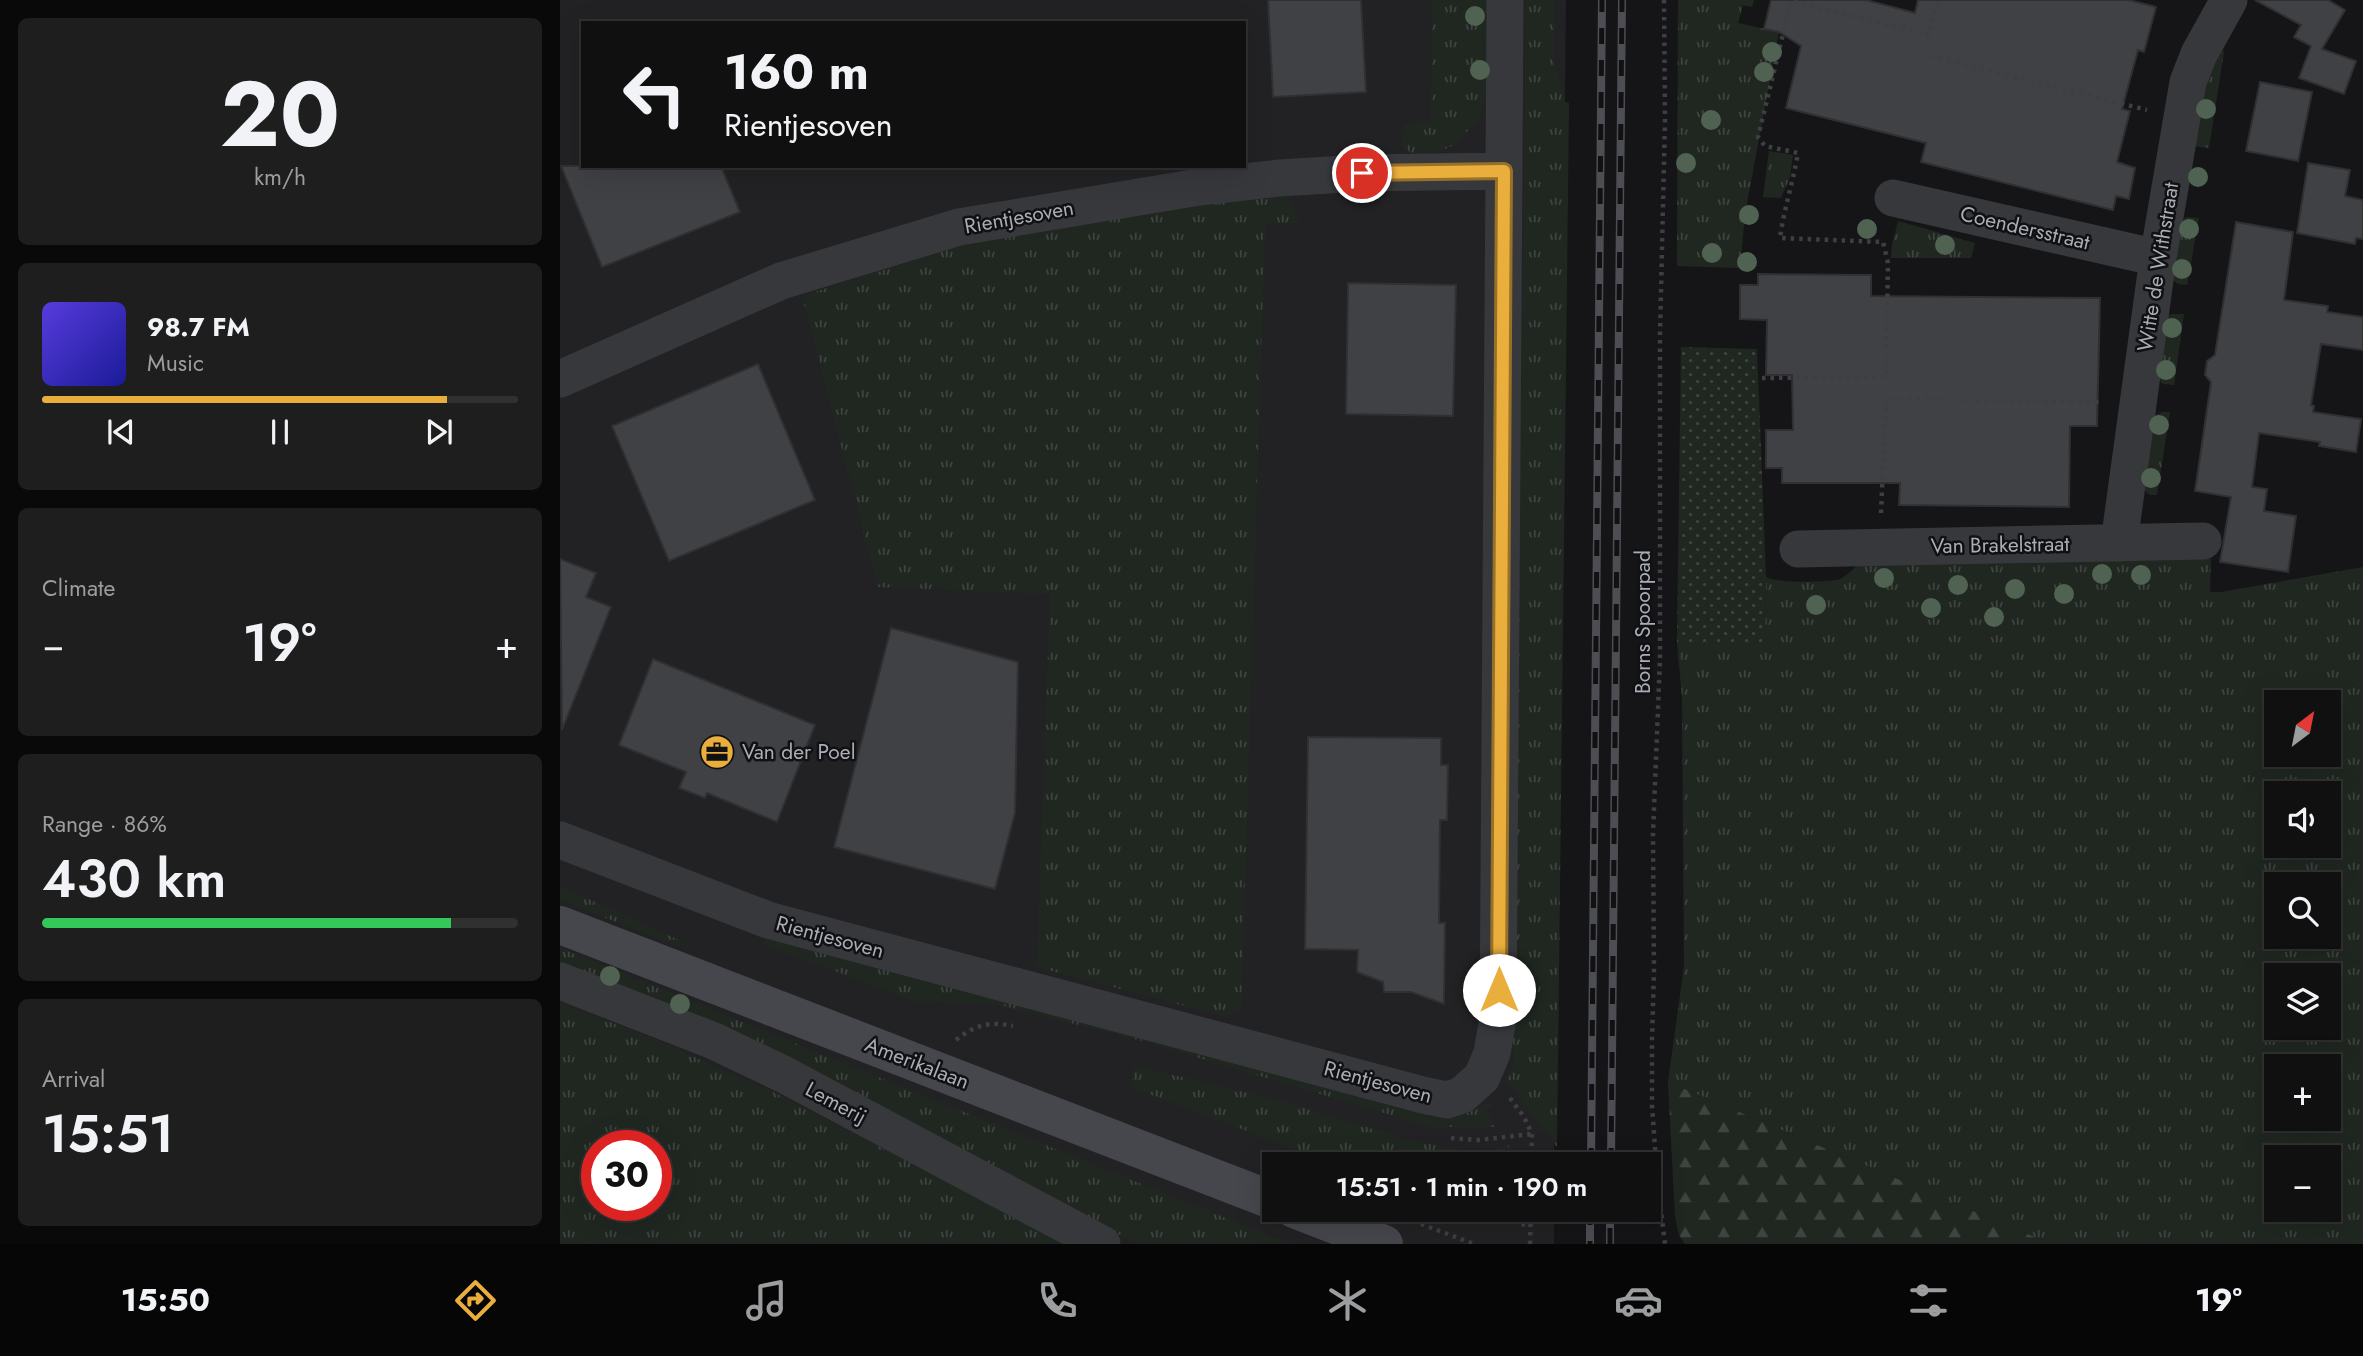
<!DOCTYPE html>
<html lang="en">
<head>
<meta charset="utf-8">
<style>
	:root { --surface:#101011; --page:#1e1e1f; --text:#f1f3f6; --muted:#9c9d9f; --line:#303031; --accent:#e9ae3c }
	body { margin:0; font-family:Jost,sans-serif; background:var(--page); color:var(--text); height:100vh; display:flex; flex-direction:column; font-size:26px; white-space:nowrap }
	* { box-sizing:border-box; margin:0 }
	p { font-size:23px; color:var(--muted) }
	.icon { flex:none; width:38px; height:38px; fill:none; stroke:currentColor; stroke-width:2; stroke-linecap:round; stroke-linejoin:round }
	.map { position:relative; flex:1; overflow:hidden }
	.sheet { display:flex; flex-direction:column; gap:18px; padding:18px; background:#090909; width:560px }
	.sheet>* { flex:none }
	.top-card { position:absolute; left:21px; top:21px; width:665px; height:147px; border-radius:0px; box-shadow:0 7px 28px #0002,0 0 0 2px var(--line); background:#101011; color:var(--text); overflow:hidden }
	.needle { width:46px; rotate:32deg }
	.buttons { position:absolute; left:1704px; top:690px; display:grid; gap:14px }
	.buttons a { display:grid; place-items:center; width:77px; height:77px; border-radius:0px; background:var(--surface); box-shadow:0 7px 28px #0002,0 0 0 2px var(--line); font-size:35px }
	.speed { position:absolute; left:21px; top:1130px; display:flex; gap:14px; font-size:35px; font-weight:700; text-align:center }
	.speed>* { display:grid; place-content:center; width:91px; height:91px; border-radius:50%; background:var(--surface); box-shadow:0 7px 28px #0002,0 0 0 2px var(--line); line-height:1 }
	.speed .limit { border:10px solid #d22; background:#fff; color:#111 }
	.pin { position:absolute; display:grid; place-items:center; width:60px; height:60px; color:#fff; margin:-30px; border:4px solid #fff; border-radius:50%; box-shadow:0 2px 7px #0007 }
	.me { position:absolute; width:77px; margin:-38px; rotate:0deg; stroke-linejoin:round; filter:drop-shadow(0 0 5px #0008) }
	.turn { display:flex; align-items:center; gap:24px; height:147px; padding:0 28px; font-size:32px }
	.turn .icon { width:91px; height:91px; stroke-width:2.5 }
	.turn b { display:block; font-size:49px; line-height:60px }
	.big { font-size:52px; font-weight:600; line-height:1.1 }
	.sheet .widget { flex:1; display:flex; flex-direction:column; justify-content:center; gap:10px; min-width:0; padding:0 24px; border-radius:10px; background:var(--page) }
	.sheet .dial { align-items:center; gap:0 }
	.dial b { font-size:91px; line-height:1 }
	.song { display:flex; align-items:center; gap:21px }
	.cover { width:84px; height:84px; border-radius:10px; background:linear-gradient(135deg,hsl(250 70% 55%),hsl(240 70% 35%)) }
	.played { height:7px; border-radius:4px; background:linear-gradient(90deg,var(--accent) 85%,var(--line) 85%) }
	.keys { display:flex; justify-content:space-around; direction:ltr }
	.heat { display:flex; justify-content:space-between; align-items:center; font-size:38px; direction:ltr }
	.charge { height:10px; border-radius:5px; background:linear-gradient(90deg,#34c759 86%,var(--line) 0) }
	.trip { position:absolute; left:702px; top:1152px; width:399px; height:70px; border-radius:0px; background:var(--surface); box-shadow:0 7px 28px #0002,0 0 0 2px var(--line); font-weight:600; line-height:70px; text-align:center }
	.tabs { display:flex; height:112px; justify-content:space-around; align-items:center; background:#060607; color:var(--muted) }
	.tabs .icon { width:49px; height:49px }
	.tabs .on { color:var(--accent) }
	.tabs b { font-size:32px; color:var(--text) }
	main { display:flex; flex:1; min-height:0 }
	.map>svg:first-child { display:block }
</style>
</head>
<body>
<main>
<section class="sheet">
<div class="widget dial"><b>20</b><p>km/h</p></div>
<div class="widget">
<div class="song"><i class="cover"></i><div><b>98.7 FM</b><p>Music</p></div></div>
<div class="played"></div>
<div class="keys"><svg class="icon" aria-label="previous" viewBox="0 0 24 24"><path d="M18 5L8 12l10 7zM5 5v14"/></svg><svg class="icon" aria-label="pause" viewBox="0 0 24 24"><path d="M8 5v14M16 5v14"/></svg><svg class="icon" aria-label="next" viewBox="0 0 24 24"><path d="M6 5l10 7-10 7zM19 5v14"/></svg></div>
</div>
<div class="widget"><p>Climate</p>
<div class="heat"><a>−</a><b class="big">19°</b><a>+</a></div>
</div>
<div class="widget"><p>Range · 86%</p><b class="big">430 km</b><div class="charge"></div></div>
<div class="widget"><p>Arrival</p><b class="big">15:51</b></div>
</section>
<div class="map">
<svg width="1803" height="1244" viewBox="0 0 1803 1244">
	<defs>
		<pattern id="grass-tufts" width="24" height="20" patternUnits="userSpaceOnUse" patternTransform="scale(1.75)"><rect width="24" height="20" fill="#202721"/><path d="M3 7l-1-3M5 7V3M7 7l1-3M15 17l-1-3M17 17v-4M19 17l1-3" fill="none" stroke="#3e443f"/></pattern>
		<pattern id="forest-firs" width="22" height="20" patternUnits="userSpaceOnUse" patternTransform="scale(1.75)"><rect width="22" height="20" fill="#202721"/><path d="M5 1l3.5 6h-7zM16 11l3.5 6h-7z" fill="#3e443f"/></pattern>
		<pattern id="garden-dots" width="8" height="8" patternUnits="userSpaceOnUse" patternTransform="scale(1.75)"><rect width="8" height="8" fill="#202721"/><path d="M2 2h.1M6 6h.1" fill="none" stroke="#3e443f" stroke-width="1.8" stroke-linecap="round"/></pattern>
	</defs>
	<rect width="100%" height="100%" fill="#151517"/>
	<path fill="#222224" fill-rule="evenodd" d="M0,0H1006L994,1164H714V1209H994V1244H0ZM23,23H684V166H23ZM37,1146H96V1206H37Z"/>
	<path fill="url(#grass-tufts)" fill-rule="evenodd" d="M872,0H932L931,80L919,118L896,144L871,155L854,156L842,145L845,124L871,120Z
		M966,0H995L994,61L1005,102L1009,103L997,1147L947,1081L953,1067Z
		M1118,0H1194L1192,7L1183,5L1178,23L1219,32L1185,214L1180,268L1117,266Z
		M1662,49L1664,52L1649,148L1632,146L1641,103L1657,51Z
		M1209,151L1233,155L1230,177L1221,198L1203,197Z
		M728,197L739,223L705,224L681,1010L663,1016L477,967L490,594L318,587L242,296L454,229L605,206Z
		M1626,217L1639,218L1627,285L1618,284L1613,280L1622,221Z
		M1338,221L1415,243L1411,258H1331L1332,245Z
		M1611,314H1624L1614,385L1603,384L1599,380L1608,316Z
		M1603,412H1610L1597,495H1590L1583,489L1595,415Z
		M1565,551L1651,559L1650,592H1661L1803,567V1244H1491L1108,1082L1124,966L1122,697L1117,642H1205L1206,577C1216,583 1268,583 1280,579C1287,576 1296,566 1302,561ZM1717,702H1769V754H1717ZM1717,793H1769V845H1717ZM1717,884H1769V936H1717ZM1717,975H1769V1027H1717ZM1717,1066H1769V1118H1717ZM1717,1157H1769V1209H1717Z
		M0,886L121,941L120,947L0,900Z
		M207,937L583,1033L884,1119L903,1115L931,1102L933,1105L926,1111L935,1127H871L582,1041L436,1004L354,1001L204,944Z
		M0,948L730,1244H577L171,1031L0,962Z
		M0,1003L94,1039L215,1093L508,1244H0ZM37,1146H96V1206H37Z
		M575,1066L721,1101L849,1140L910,1152L932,1151L949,1145L948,1164H774L571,1087Z"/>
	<path fill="url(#forest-firs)" d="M1108,1082L1491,1244H1125L1119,1235L1115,1217Z"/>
	<path fill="url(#garden-dots)" d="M1121,347L1197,349L1206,577L1205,642H1117Z"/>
	<path fill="#404144" stroke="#303033" stroke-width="2" d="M708,0H801L806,92L713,97Z
		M1211,0H1306L1355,13L1358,0H1569L1596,7L1584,52L1578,50L1562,109L1570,111L1557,162L1575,168L1569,199L1556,196L1553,210L1361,162L1366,143L1226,108L1241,46L1219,32L1204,29Z
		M1695,0H1768L1785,10L1762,49L1796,61L1784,94L1739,78L1751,46L1734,37L1741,25Z
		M1700,82L1752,92L1738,161L1686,151Z
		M1748,163L1790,170L1785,196L1803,200V239L1796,238L1795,244L1737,233Z
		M1,166H161L180,212L42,267Z
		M1676,222L1733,232L1724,300L1768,306L1767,312L1803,317V350L1761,344L1751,405L1754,406L1753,412L1801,419L1796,452L1759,446L1760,442L1699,433L1692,487L1707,489L1704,511L1736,516L1728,572L1660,562L1671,497L1635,491L1651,382L1645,375L1647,361L1655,355Z
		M1198,274L1311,275V296L1540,298L1537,426H1510L1509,507L1339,505L1340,483H1222V468H1206V430H1233L1232,375H1206L1207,320L1180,319V285H1198Z
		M788,283L896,285L893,416L786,414Z
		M198,364L255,500L109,561L52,426Z
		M0,559L36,573L26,597L51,607L2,730Z
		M331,628L458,662L455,813L435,889L274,847Z
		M93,659L255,725L217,822L147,793L145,798L119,788L126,772L59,745Z
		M748,737L881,738V765H888L887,820H880L879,923H885L884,1004L851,992H824L823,982L797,972L798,950L745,949Z"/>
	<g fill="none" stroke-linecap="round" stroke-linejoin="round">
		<path stroke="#3d3f43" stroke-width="4.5" stroke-dasharray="3.5 5" stroke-linecap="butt" d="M1104,0L1105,119L1100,335V659L1093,833L1094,970L1092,1041V1105L1097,1176L1105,1244
			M1371,56L1587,110
			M1202,378L1326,377L1328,263L1323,242L1220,238C1224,209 1233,182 1238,153L1205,146L1198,137L1231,1L1369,35L1378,0
			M1321,513L1326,399L1542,402
			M396,1040C415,1025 429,1021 453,1026
			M950,1098L964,1117L972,1134L971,1164
			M891,1138L918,1140L972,1134
			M922,1209L970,1227
			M853,1221L914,1244
			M970,1244L971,1209"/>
		<path stroke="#37383c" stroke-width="37" d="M944,171L945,0
			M1333,198L1598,258
			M0,379L221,281L399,227L639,187L719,178L802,173L944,171L938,1018L932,1053L922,1077L902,1095L887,1100L863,1095L208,920L0,840
			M1559,543L1598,258L1628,82L1639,54L1669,0
			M1238,549L1643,541
			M0,981L154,1041L223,1074L542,1244"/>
		<path stroke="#45474c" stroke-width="38" d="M0,925L714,1201
			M734,1209L824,1244"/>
		<g stroke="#4c4e53" stroke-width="8">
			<path id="rail" d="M1031,1164L1042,0
				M1051,1164L1062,0
				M1030,1209V1244
				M1050,1244V1209"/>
		</g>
		<use href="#rail" stroke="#111012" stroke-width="5" stroke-dasharray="16" stroke-linecap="butt"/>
	</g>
	<g fill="#506252">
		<circle cx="915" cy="16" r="10"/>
		<circle cx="1212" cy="52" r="10"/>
		<circle cx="920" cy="70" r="10"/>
		<circle cx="1204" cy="72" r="10"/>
		<circle cx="1646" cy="109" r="10"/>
		<circle cx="1151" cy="120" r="10"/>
		<circle cx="1126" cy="163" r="10"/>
		<circle cx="1638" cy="177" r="10"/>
		<circle cx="1189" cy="215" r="10"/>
		<circle cx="1307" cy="229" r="10"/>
		<circle cx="1629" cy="229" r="10"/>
		<circle cx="1385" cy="245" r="10"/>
		<circle cx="1152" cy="253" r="10"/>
		<circle cx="1187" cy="262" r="10"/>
		<circle cx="1622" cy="269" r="10"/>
		<circle cx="1612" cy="328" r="10"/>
		<circle cx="1606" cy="370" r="10"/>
		<circle cx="1599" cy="425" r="10"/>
		<circle cx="1591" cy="478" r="10"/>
		<circle cx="1542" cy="574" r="10"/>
		<circle cx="1581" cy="575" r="10"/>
		<circle cx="1324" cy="578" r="10"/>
		<circle cx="1398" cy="585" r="10"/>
		<circle cx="1455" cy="589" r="10"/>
		<circle cx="1504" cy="594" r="10"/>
		<circle cx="1256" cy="605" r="10"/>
		<circle cx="1371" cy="608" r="10"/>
		<circle cx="1434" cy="617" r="10"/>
		<circle cx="50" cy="976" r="10"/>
		<circle cx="120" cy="1004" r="10"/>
	</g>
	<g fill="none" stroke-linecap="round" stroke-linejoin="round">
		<g stroke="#977127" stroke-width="18">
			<path id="route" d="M802,173L944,171L939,990"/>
		</g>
		<use href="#route" stroke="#e9ae3c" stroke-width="12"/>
	</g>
	<defs>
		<g id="office-disc" transform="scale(1.75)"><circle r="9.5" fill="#e9ae3c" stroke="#111012"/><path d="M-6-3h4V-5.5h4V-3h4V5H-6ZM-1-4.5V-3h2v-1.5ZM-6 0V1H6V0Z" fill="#111"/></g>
	</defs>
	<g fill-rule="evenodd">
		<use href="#office-disc" x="157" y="752"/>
	</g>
	<g text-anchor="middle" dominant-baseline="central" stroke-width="5" stroke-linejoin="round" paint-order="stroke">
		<g font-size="21" fill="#a8adb7" stroke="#111012">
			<text transform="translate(459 217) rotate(-10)">Rientjesoven</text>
			<text transform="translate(1465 228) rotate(13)">Coendersstraat</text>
			<text transform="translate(1598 267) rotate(-81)">Witte de Withstraat</text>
			<text transform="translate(1440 545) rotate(-1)">Van Brakelstraat</text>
			<text transform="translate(1083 622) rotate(-90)">Borns Spoorpad</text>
			<text transform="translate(270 937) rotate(15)">Rientjesoven</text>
			<text transform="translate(357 1063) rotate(21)">Amerikalaan</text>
			<text transform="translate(818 1082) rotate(15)">Rientjesoven</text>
			<text transform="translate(276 1103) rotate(28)">Lemerij</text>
		</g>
		<g font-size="21" fill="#a8adb7" stroke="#111012" text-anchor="start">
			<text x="182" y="752">Van der Poel</text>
		</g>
	</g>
</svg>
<div class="buttons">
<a><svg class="needle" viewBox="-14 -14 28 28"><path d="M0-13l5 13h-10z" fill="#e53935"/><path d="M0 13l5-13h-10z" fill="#9c9d9f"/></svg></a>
<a><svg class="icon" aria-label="sound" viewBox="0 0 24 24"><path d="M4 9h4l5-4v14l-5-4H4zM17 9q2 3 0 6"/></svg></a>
<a><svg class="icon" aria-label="search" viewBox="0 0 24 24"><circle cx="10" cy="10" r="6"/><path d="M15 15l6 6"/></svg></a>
<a><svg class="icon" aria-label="layers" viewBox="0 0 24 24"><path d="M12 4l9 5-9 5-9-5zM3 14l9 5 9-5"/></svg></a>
<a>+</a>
<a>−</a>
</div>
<div class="speed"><div class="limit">30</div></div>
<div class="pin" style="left:802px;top:173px;background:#d93025"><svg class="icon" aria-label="arrive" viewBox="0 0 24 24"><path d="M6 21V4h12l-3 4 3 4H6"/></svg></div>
<svg class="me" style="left:939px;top:990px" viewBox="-20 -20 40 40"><circle r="19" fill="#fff"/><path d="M0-13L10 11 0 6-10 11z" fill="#e9ae3c"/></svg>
<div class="trip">15:51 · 1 min · 190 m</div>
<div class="top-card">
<div class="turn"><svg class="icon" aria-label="left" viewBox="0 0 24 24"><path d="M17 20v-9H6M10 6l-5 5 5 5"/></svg><div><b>160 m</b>Rientjesoven</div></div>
</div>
</div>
</main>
<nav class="tabs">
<b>15:50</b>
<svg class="icon on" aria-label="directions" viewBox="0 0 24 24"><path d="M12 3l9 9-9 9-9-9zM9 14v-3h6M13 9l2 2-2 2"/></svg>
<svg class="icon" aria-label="music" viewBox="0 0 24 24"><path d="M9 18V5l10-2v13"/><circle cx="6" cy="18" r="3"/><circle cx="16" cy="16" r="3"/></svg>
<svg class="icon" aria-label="phone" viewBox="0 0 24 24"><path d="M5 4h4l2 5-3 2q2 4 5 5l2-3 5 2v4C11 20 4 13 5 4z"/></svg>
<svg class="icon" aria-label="climate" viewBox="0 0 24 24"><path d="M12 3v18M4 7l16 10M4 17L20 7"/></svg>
<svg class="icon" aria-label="car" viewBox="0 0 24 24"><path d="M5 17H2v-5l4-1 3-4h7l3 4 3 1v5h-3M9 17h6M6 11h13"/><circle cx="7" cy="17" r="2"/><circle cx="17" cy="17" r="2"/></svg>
<svg class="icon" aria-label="filters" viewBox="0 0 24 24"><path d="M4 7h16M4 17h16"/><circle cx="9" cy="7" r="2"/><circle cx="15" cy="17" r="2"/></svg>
<b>19°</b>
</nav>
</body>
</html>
